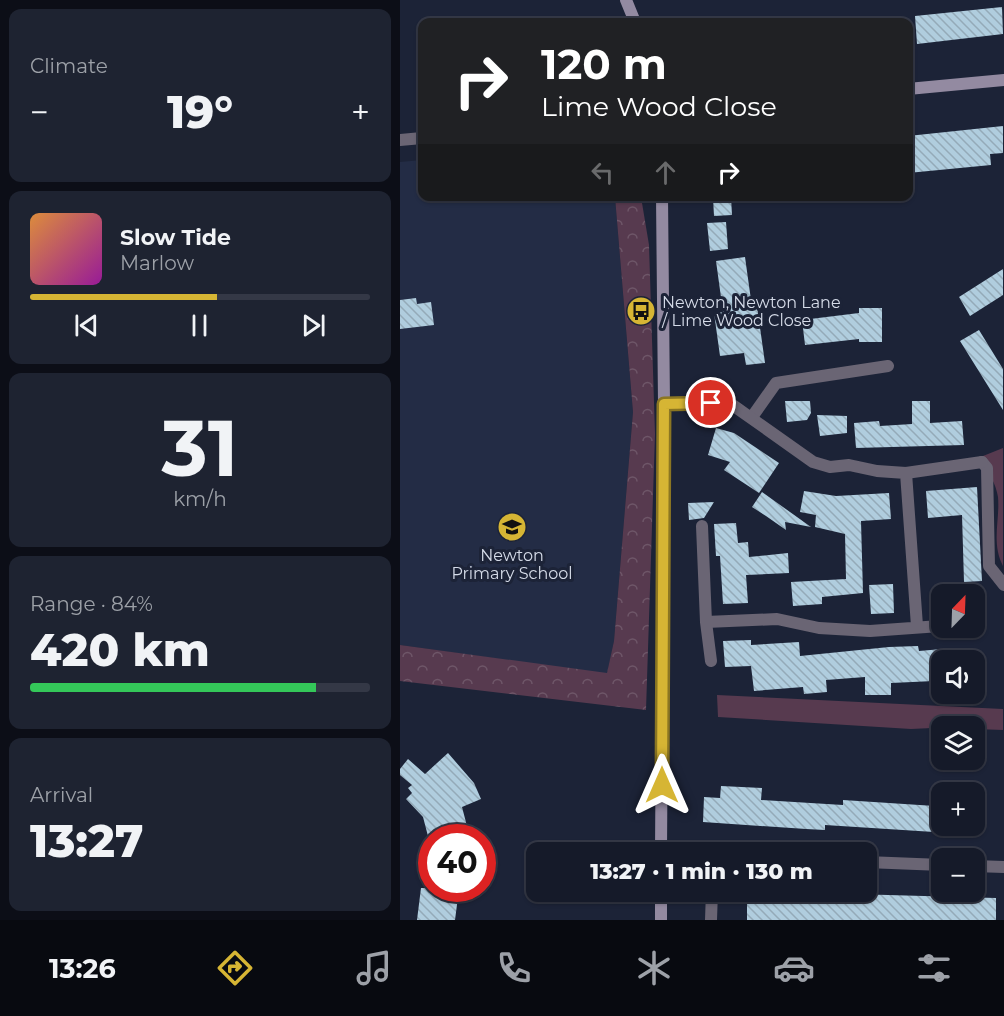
<!DOCTYPE html>
<html lang="en">
<head>
<meta charset="utf-8">
<style>
	:root { --surface:#151a29; --page:#1e2331; --text:#f1f3f6; --muted:#9da1a8; --line:#343846; --accent:#d6b534 }
	body { margin:0; font-family:Montserrat,sans-serif; background:var(--page); color:var(--text); height:100vh; display:flex; flex-direction:column; font-size:22px; white-space:nowrap }
	* { box-sizing:border-box; margin:0 }
	p { font-size:20px; color:var(--muted) }
	.icon { flex:none; width:33px; height:33px; fill:none; stroke:currentColor; stroke-width:2; stroke-linecap:round; stroke-linejoin:round }
	.map { position:relative; flex:1; overflow:hidden }
	.sheet { display:flex; flex-direction:column; gap:9px; padding:9px; background:#0c0e17; width:400px }
	.sheet>* { flex:none }
	.hud { position:absolute; left:18px; top:18px; width:495px; height:183px; border-radius:12px; box-shadow:0 2px 4px #0004,0 0 0 2px var(--line); background:#202124; color:#fff; overflow:hidden }
	.needle { width:39px; rotate:23deg }
	.fabs { position:absolute; left:531px; top:584px; display:grid; gap:12px }
	.fabs a { display:grid; place-items:center; width:54px; height:54px; border-radius:12px; background:var(--surface); box-shadow:0 2px 4px #0004,0 0 0 2px var(--line); font-size:30px }
	.speed { position:absolute; left:18px; top:824px; display:flex; gap:12px; font-size:30px; font-weight:700; text-align:center }
	.speed>* { display:grid; place-content:center; width:78px; height:78px; border-radius:50%; background:var(--surface); box-shadow:0 2px 4px #0004,0 0 0 2px var(--line); line-height:1 }
	.speed .limit { border:9px solid #d22; background:#fff; color:#111 }
	.pin { position:absolute; display:grid; place-items:center; width:51px; height:51px; color:#fff; margin:-26px; border:3px solid #fff; border-radius:50%; box-shadow:0 2px 6px #0007 }
	.me { position:absolute; width:66px; margin:-33px; rotate:0deg; stroke-linejoin:round; filter:drop-shadow(0 0 4px #0008) }
	.turn { display:flex; align-items:center; gap:21px; height:126px; padding:0 24px; font-size:27px }
	.turn .icon { width:78px; height:78px; stroke-width:2.5 }
	.turn b { display:block; font-size:42px; line-height:51px }
	.lanes { display:flex; align-items:center; height:57px; padding:0 24px; background:#0003; justify-content:center; gap:30px; direction:ltr }
	.lanes .off { opacity:.35 }
	.big { font-size:45px; font-weight:800; line-height:1.1 }
	.sheet .tile { flex:1; display:flex; flex-direction:column; justify-content:center; gap:9px; min-width:0; padding:0 21px; border-radius:12px; background:var(--page) }
	.sheet .dial { align-items:center; gap:0 }
	.dial b { font-size:78px; line-height:1 }
	.song { display:flex; align-items:center; gap:18px }
	.cover { width:72px; height:72px; border-radius:9px; background:linear-gradient(135deg,hsl(30 70% 55%),hsl(300 70% 35%)) }
	.played { height:6px; border-radius:3px; background:linear-gradient(90deg,var(--accent) 55%,var(--line) 55%) }
	.keys { display:flex; justify-content:space-around; direction:ltr }
	.heat { display:flex; justify-content:space-between; align-items:center; font-size:33px; direction:ltr }
	.charge { height:9px; border-radius:4px; background:linear-gradient(90deg,#34c759 84%,var(--line) 0) }
	.trip { position:absolute; left:126px; top:842px; width:351px; height:60px; border-radius:12px; background:var(--surface); box-shadow:0 2px 4px #0004,0 0 0 2px var(--line); font-weight:800; line-height:60px; text-align:center }
	.menu { display:flex; height:96px; justify-content:space-around; align-items:center; background:#080a10; color:var(--muted) }
	.menu .icon { width:42px; height:42px }
	.menu .on { color:var(--accent) }
	.menu b { font-size:27px; color:var(--text) }
	main { display:flex; flex:1; min-height:0 }
	.map>svg:first-child { display:block }
</style>
</head>
<body>
<main>
<section class="sheet">
<div class="tile"><p>Climate</p>
<div class="heat"><a>−</a><b class="big">19°</b><a>+</a></div>
</div>
<div class="tile">
<div class="song"><i class="cover"></i><div><b>Slow Tide</b><p>Marlow</p></div></div>
<div class="played"></div>
<div class="keys"><svg class="icon" aria-label="previous" viewBox="0 0 24 24"><path d="M18 5L8 12l10 7zM5 5v14"/></svg><svg class="icon" aria-label="pause" viewBox="0 0 24 24"><path d="M8 5v14M16 5v14"/></svg><svg class="icon" aria-label="next" viewBox="0 0 24 24"><path d="M6 5l10 7-10 7zM19 5v14"/></svg></div>
</div>
<div class="tile dial"><b>31</b><p>km/h</p></div>
<div class="tile"><p>Range · 84%</p><b class="big">420 km</b><div class="charge"></div></div>
<div class="tile"><p>Arrival</p><b class="big">13:27</b></div>
</section>
<div class="map">
<svg width="604" height="920" viewBox="0 0 604 920">
	<defs>
		<pattern id="forest-crowns" width="20" height="18" patternUnits="userSpaceOnUse" patternTransform="scale(1.5)"><rect width="20" height="18" fill="#573a4f"/><path d="M2 6a3 3 0 1 1 6 0M12 15a3 3 0 1 1 6 0" fill="none" stroke="#6e5668"/></pattern>
		<pattern id="building-back-hatch" width="6" height="6" patternUnits="userSpaceOnUse" patternTransform="scale(1.5)"><rect width="6" height="6" fill="#b0cdde"/><path d="M-1 5l2 2M0 0l6 6M5-1l2 2" fill="none" stroke="#94aab8"/></pattern>
	</defs>
	<rect width="100%" height="100%" fill="#1c2337"/>
	<path fill="#232c45" d="M22,160V196L215,197L233,412L214,641L207,674L0,645V162Z"/>
	<path fill="#573a4f" d="M603,448V566C591,543 600,521 598,497C596,484 589,473 582,462L583,456Z
		M317,695L603,709V730L575,729L574,726L511,729L318,717Z"/>
	<path fill="url(#forest-crowns)" d="M215,197H241L249,245L255,434L246,710L0,681V645L207,673L214,641L233,412Z"/>
	<path fill="url(#building-back-hatch)" d="M602,7L603,34L517,44L515,16Z
		M603,126V153L590,154L591,165L508,173V136Z
		M331,197L332,215L314,216L313,198Z
		M326,222L328,249L310,251L307,223Z
		M345,257L351,300L356,299L365,363L346,365L344,353L320,356L314,313L323,312L316,261Z
		M603,269V295L570,316L559,297Z
		M16,298L17,304L31,302L34,325L0,329V300Z
		M459,308H482V342H459V339L405,345L402,320L459,313Z
		M579,330L603,369V410L560,341Z
		M385,401H410L411,413L407,420L387,422Z
		M512,401H530V423L562,421L564,445L456,448L454,423L479,421L480,426L512,424Z
		M417,415L447,416V433L420,436Z
		M316,428L334,433L379,463L359,493L324,470L330,462L308,455Z
		M577,487L582,581L564,582L562,515L528,518L526,491Z
		M404,491L436,496L489,493L491,519L461,521L463,593L422,597V604L393,606L391,582L446,579L445,534L415,527L416,515L400,512Z
		M362,492L411,527L385,522L386,530L366,516L352,507Z
		M314,502L304,518L289,520L288,503Z
		M336,523L338,543L348,542L349,557L388,553L389,573L346,575L348,603L323,604L320,556H316L314,524Z
		M493,584L494,613L471,614L469,585Z
		M351,640V645L399,642L400,656L489,647L518,646L519,651L542,649V676H534V681L491,683V695H465V677L426,680L427,692L404,694L403,687L354,691L351,666L325,667L323,641Z
		M48,753L74,783L81,799L62,807L68,830L32,837L29,840L23,817L6,799L12,793L8,788L12,785L0,775V769L8,759L25,774Z
		M321,786L362,788L361,800L443,805V800L535,806L534,832L425,825V830L406,829L303,822L304,797L320,798Z
		M21,888H44L43,895L58,897L55,920H17Z
		M347,891L596,898V920H347Z"/>
	<g fill="none" stroke-linecap="round" stroke-linejoin="round">
		<path stroke="#6a6574" stroke-width="12" d="M352,417L376,383L488,366
			M582,462L587,468L589,566L604,585"/>
		<path stroke="#6a6574" stroke-width="12" d="M0,140L22,138
			M264,404L311,403L334,406L413,462L430,467L449,465L477,471L506,473L582,462
			M506,473L517,626
			M302,526L306,622L311,661
			M306,622L377,619L419,628L470,631L540,626
			M466,862L542,865
			M574,866L604,867
			M311,920L312,891"/>
		<path stroke="#938aa1" stroke-width="12" d="M226,0L235,22
			M508,89L604,80
			M261,852L264,404L262,196
			M261,920V891"/>
	</g>
	<g fill="none" stroke-linecap="round" stroke-linejoin="round">
		<g stroke="#8b7622" stroke-width="15">
			<path id="route" d="M262,785L264,404L311,403"/>
		</g>
		<use href="#route" stroke="#d6b534" stroke-width="10"/>
	</g>
	<defs>
		<g id="bus-disc" transform="scale(1.5)"><circle r="9.5" fill="#d6b534" stroke="#1c2337"/><path d="M-5-6H5V4H4V6H2V4H-2V6H-4V4H-5ZM-3.5-4V0h7V-4ZM-3.5 1.2v1.5H-2V1.2ZM2 1.2v1.5H3.5V1.2Z" fill="#111"/></g>
		<g id="school-disc" transform="scale(1.5)"><circle r="9.5" fill="#d6b534" stroke="#1c2337"/><path d="M0-5L7-2L0 1L-7-2ZM-4 1L0 2.5L4 1V4Q0 6-4 4Z" fill="#111"/></g>
	</defs>
	<g fill-rule="evenodd">
		<use href="#bus-disc" x="241" y="311"/>
		<use href="#school-disc" x="112" y="527"/>
	</g>
	<g text-anchor="middle" dominant-baseline="central" stroke-width="6" stroke-linejoin="round" paint-order="stroke">
		<g font-size="16" fill="#d5dbe8" stroke="#1c2337" text-anchor="start">
			<text x="262" y="302">Newton, Newton Lane<tspan x="262" dy="18">/ Lime Wood Close</tspan></text>
			<text x="112" y="555" text-anchor="middle">Newton<tspan x="112" dy="18">Primary School</tspan></text>
		</g>
	</g>
</svg>
<div class="fabs">
<a><svg class="needle" viewBox="-14 -14 28 28"><path d="M0-13l5 13h-10z" fill="#e53935"/><path d="M0 13l5-13h-10z" fill="#9da1a8"/></svg></a>
<a><svg class="icon" aria-label="sound" viewBox="0 0 24 24"><path d="M4 9h4l5-4v14l-5-4H4zM17 9q2 3 0 6"/></svg></a>
<a><svg class="icon" aria-label="layers" viewBox="0 0 24 24"><path d="M12 4l9 5-9 5-9-5zM3 14l9 5 9-5"/></svg></a>
<a>+</a>
<a>−</a>
</div>
<div class="speed"><div class="limit">40</div></div>
<div class="pin" style="left:311px;top:403px;background:#d93025"><svg class="icon" aria-label="arrive" viewBox="0 0 24 24"><path d="M6 21V4h12l-3 4 3 4H6"/></svg></div>
<svg class="me" style="left:262px;top:785px" viewBox="-20 -20 40 40"><path d="M0-17L14 15 0 8-14 15z" fill="#d6b534" stroke="#fff" stroke-width="4"/></svg>
<div class="trip">13:27 · 1 min · 130 m</div>
<div class="hud">
<div class="turn"><svg class="icon" aria-label="right" viewBox="0 0 24 24"><path d="M7 20v-9h11M14 6l5 5-5 5"/></svg><div><b>120 m</b>Lime Wood Close</div></div>
<div class="lanes"><svg class="icon off" aria-label="left" viewBox="0 0 24 24"><path d="M17 20v-9H6M10 6l-5 5 5 5"/></svg><svg class="icon off" aria-label="ahead" viewBox="0 0 24 24"><path d="M12 20V5M6 11l6-6 6 6"/></svg><svg class="icon" aria-label="right" viewBox="0 0 24 24"><path d="M7 20v-9h11M14 6l5 5-5 5"/></svg></div>
</div>
</div>
</main>
<nav class="menu">
<b>13:26</b>
<svg class="icon on" aria-label="directions" viewBox="0 0 24 24"><path d="M12 3l9 9-9 9-9-9zM9 14v-3h6M13 9l2 2-2 2"/></svg>
<svg class="icon" aria-label="music" viewBox="0 0 24 24"><path d="M9 18V5l10-2v13"/><circle cx="6" cy="18" r="3"/><circle cx="16" cy="16" r="3"/></svg>
<svg class="icon" aria-label="phone" viewBox="0 0 24 24"><path d="M5 4h4l2 5-3 2q2 4 5 5l2-3 5 2v4C11 20 4 13 5 4z"/></svg>
<svg class="icon" aria-label="climate" viewBox="0 0 24 24"><path d="M12 3v18M4 7l16 10M4 17L20 7"/></svg>
<svg class="icon" aria-label="car" viewBox="0 0 24 24"><path d="M5 17H2v-5l4-1 3-4h7l3 4 3 1v5h-3M9 17h6M6 11h13"/><circle cx="7" cy="17" r="2"/><circle cx="17" cy="17" r="2"/></svg>
<svg class="icon" aria-label="filters" viewBox="0 0 24 24"><path d="M4 7h16M4 17h16"/><circle cx="9" cy="7" r="2"/><circle cx="15" cy="17" r="2"/></svg>
</nav>
</body>
</html>
